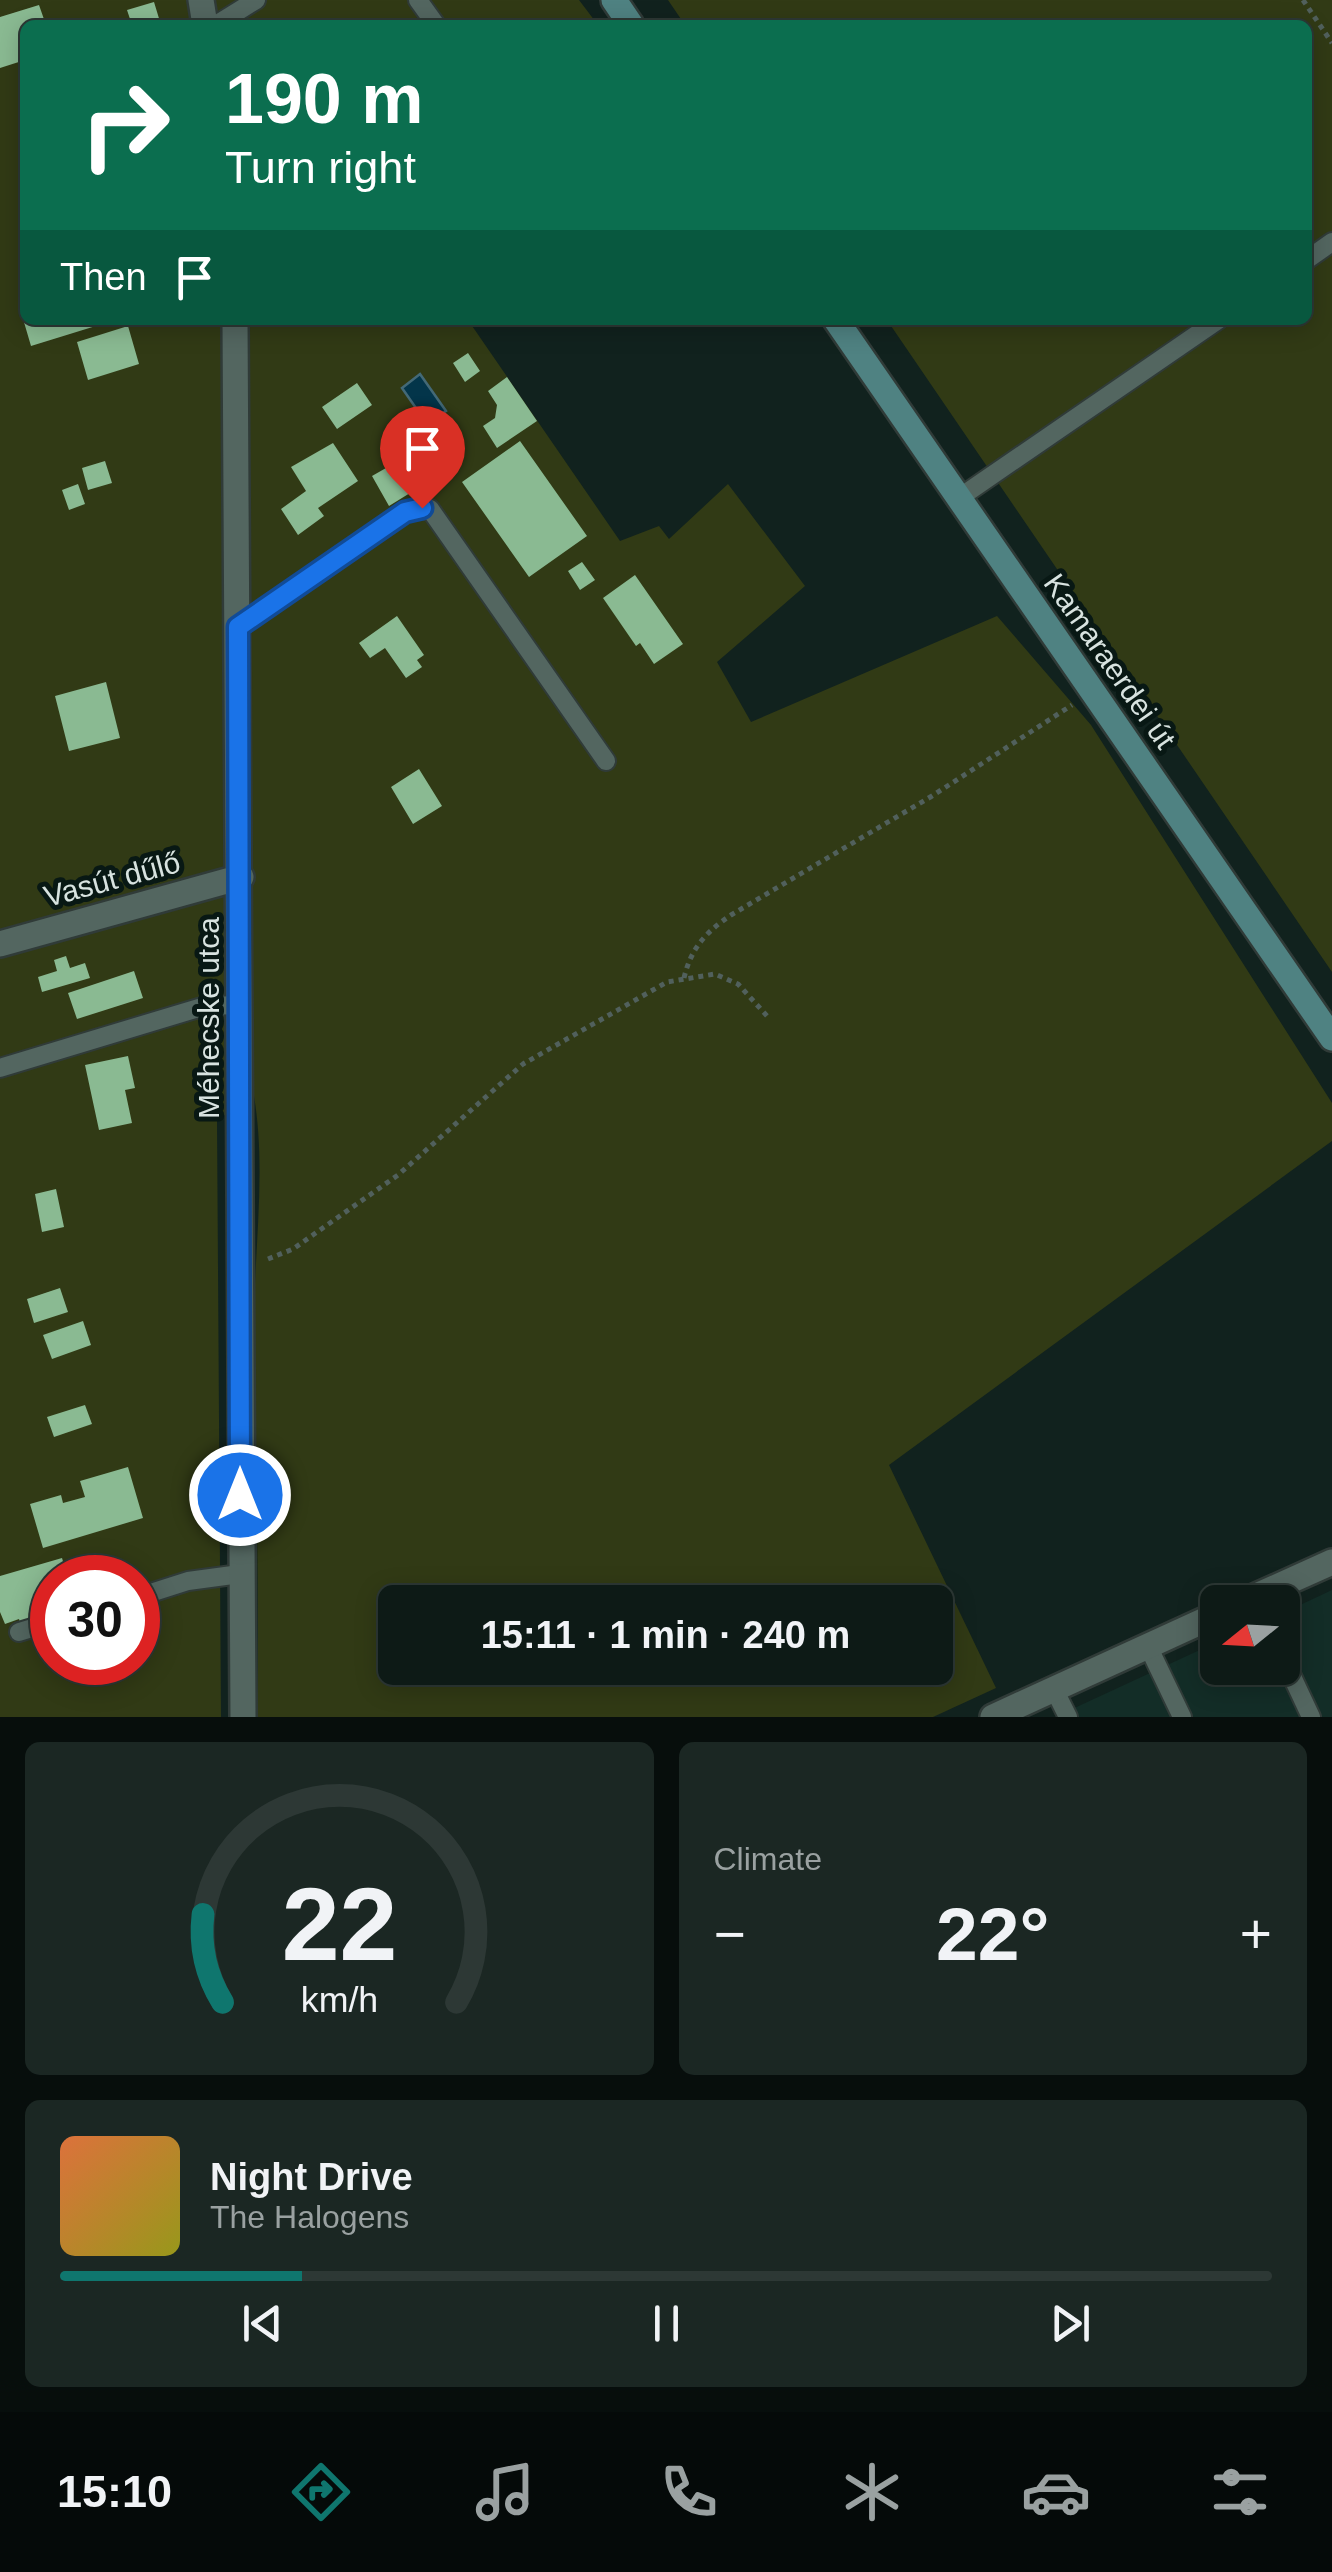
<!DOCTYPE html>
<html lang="en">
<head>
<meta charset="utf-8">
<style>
	:root { --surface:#0d1a16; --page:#1b2723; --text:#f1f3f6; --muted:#9aa1a1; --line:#2d3835; --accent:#0f766e }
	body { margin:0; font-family:Helvetica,sans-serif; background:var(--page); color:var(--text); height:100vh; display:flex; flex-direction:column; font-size:38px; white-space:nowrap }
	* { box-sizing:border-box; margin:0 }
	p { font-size:32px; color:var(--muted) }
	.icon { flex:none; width:55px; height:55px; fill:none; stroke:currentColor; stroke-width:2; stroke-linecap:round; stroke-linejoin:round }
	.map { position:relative; height:1717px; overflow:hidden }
	.sheet { display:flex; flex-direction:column; gap:25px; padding:25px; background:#070e0c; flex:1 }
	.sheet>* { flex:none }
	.banner { position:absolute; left:20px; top:20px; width:1292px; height:305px; border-radius:15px; box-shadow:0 5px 25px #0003,0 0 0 2px var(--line); background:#0b6e4f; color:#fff; overflow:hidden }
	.needle { width:65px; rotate:252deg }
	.tools { position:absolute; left:1200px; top:1585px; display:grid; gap:20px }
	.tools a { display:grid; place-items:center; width:100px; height:100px; border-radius:15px; background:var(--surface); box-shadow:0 5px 25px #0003,0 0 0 2px var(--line); font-size:50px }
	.speed { position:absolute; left:30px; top:1555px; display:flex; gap:20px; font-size:50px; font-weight:700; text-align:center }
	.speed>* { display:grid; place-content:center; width:130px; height:130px; border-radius:50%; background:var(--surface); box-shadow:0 5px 25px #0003,0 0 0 2px var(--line); line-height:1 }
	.speed .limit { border:15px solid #d22; background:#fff; color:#111 }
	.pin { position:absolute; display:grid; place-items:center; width:85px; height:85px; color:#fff; margin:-102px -42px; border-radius:50% 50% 50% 0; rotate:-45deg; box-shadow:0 0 10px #0007 }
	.pin .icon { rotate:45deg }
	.me { position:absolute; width:110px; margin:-55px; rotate:0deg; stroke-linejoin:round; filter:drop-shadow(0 0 8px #0008) }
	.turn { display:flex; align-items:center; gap:35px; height:210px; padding:0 40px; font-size:45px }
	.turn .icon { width:130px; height:130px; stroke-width:2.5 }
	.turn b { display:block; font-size:70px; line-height:85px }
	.then { display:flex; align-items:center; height:95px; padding:0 40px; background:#0003; gap:20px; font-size:38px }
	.big { font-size:75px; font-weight:800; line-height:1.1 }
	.sheet .widget { flex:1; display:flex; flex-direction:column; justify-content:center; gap:15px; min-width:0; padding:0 35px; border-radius:15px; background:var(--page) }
	.sheet .dial { align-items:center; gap:0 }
	.dial svg { height:260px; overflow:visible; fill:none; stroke:var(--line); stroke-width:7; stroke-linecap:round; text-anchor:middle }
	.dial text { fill:var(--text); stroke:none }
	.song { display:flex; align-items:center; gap:30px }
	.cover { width:120px; height:120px; border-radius:15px; background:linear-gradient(135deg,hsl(20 70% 55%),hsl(60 70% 35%)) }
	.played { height:10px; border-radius:5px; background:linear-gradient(90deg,var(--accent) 20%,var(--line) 20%) }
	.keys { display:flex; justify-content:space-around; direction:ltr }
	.heat { display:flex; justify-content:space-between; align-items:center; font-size:55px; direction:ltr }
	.sheet .tiles { flex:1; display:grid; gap:25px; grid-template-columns:1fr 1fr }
	.widget:last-child { grid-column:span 2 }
	.trip { position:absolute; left:378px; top:1585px; width:575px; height:100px; border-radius:15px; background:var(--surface); box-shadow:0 5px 25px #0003,0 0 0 2px var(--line); font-weight:800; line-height:100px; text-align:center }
	.dock { display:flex; height:160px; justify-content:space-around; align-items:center; background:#050a09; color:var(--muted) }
	.dock .icon { width:70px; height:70px }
	.dock .on { color:var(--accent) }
	.dock b { font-size:45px; color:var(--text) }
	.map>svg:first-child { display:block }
</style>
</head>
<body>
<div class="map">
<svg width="1332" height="1717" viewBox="0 0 1332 1717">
	<rect width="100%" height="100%" fill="#11221e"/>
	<path fill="#132d27" d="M1332,1590V1717H1055L1217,1642L1218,1668H1282L1283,1613Z"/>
	<path fill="#313a15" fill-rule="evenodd" d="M0,0H579L598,25H25V320H468L620,541L659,526L669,539L728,484L805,586L717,662L751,722L997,616L1091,725L1332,1103V1141L889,1465L996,1688L933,1717H257C260,1589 255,1461 254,1333C253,1256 267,1173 254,1096L217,1120L221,1717H0ZM52,1578H138V1662H52ZM395,1602H935V1668H395Z
		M668,0H1332V972L887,320H1308V25H685Z"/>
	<path fill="#03354a" stroke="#436977" stroke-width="2.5" d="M420,374L446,411L427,424L402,388Z"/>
	<path fill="#8aba92" d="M154,2L161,25H132L127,10Z
		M39,5L46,25H25V60L0,68V17Z
		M25,311V320L112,321L31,346L21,312Z
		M128,326L139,364L88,380L77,342Z
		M468,353L480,371L465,382L453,363Z
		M507,377L537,421L497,448L483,426L495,418L497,405L488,391Z
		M357,383L372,405L337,429L322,407Z
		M520,441L587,536L529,577L462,482Z
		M333,443L358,481L318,508L324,516L298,535L281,509L306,491L291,467Z
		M407,456L423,485L389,506L372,476Z
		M105,461L112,483L88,490L82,468Z
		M78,484L85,504L69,510L62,490Z
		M582,562L595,580L580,590L568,571Z
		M635,575L683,644L654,664L640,643L636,646L603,598Z
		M397,616L424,655L417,660L422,667L406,678L385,648L370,658L359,643Z
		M106,682L120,738L69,751L55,696Z
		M419,769L442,806L413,824L391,787Z
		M66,956L70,968L85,963L90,978L42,992L38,977L57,971L54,960Z
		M134,971L143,998L77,1019L68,993Z
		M128,1056L135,1088L125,1090L132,1123L99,1130L85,1065Z
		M56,1189L64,1227L42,1232L35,1194Z
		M60,1288L68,1312L34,1323L27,1299Z
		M83,1321L91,1345L52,1359L43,1335Z
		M85,1405L92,1424L54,1437L47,1417Z
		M128,1467L143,1518L43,1548L30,1504L61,1495L63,1503L85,1497L80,1481Z
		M62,1558L68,1578H52V1616L21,1626L19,1619L5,1624L0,1612V1576Z"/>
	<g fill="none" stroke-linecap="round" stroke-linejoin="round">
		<g stroke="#303b38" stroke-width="22">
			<path id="lane" d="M418,0L436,25
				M216,25L256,0
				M1308,259L1332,242
				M959,498L1218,320
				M238,627L405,512L430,509L606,761
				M0,1068L205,1006L240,1005
				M138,1597L188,1581L240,1574
				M19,1632L52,1622
				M1148,1646L1182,1717
				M1282,1655L1311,1717
				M1054,1689L1068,1717"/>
		</g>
		<g stroke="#303b38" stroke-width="30">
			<path id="street" d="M201,0L205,25
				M235,320L243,1717
				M0,944L241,877
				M1243,1602L1332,1562
				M993,1717L1218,1614"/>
		</g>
		<g stroke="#303b38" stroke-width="30">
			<path id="secondary" d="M614,0L631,25
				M836,320L1332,1038"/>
		</g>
		<path stroke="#51605c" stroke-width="5" stroke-dasharray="5 5" stroke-linecap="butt" d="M1303,0L1332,43
			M684,978C691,948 706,932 731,915L932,796L1072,705
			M268,1259L293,1249L398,1175L523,1064L667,982L715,974L738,984L768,1017"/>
		<use href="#lane" stroke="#536660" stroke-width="18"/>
		<use href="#street" stroke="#536660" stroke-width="25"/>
		<use href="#secondary" stroke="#4f8282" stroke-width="25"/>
	</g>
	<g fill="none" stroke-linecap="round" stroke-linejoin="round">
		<g stroke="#114b97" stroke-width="25">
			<path id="route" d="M240,1495L238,627L405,512L422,508"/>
		</g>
		<use href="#route" stroke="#1a73e8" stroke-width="18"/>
	</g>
	<g text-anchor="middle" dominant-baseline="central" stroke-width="10" stroke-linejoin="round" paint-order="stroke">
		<g font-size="30" fill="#d8e3e0" stroke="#081814">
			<text transform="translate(1110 661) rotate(55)">Kamaraerdei út</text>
			<text transform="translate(112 879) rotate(-15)">Vasút dűlő</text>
			<text transform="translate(208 1018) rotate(-90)">Méhecske utca</text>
		</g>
	</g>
</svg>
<div class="tools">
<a><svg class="needle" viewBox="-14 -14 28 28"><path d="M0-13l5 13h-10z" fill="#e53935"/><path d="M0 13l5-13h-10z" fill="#9aa1a1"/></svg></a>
</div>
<div class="speed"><div class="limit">30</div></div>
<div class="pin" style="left:422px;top:508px;background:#d93025"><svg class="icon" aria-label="arrive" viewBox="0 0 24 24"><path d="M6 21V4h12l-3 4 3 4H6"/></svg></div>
<svg class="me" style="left:240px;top:1495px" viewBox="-20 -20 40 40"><circle r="17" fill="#1a73e8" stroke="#fff" stroke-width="3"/><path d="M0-11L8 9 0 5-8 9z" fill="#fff"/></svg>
<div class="trip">15:11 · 1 min · 240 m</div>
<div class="banner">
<div class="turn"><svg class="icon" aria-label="right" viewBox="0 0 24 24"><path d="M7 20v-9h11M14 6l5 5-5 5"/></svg><div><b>190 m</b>Turn right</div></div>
<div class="then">Then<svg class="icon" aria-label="arrive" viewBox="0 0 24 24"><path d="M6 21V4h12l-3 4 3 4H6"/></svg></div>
</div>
</div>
<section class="sheet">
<div class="tiles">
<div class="widget dial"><svg viewBox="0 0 100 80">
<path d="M14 69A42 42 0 1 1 86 69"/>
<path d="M14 69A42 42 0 0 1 8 42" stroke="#0f766e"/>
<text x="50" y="56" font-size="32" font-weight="700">22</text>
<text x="50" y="72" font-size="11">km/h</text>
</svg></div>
<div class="widget"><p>Climate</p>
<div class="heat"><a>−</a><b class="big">22°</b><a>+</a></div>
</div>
<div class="widget">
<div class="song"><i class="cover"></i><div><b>Night Drive</b><p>The Halogens</p></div></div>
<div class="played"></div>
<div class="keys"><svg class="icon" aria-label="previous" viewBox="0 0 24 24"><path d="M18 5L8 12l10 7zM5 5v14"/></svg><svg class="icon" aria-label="pause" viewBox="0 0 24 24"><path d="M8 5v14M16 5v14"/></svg><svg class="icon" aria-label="next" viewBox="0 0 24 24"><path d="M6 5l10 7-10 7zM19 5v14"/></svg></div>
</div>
</div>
</section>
<nav class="dock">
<b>15:10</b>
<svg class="icon on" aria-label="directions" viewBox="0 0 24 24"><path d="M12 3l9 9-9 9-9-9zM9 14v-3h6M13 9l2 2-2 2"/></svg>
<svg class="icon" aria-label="music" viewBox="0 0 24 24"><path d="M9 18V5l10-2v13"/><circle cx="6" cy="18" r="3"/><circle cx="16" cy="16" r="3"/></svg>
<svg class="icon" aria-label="phone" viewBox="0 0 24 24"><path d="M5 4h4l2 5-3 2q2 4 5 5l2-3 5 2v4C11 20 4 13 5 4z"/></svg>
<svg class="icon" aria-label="climate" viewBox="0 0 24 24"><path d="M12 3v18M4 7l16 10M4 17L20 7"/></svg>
<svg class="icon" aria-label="car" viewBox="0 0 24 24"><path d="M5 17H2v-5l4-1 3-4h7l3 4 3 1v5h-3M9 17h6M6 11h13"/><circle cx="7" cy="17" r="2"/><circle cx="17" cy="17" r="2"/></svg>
<svg class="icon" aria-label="filters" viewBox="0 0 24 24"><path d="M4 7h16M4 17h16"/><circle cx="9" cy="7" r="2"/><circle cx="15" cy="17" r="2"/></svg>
</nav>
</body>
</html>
